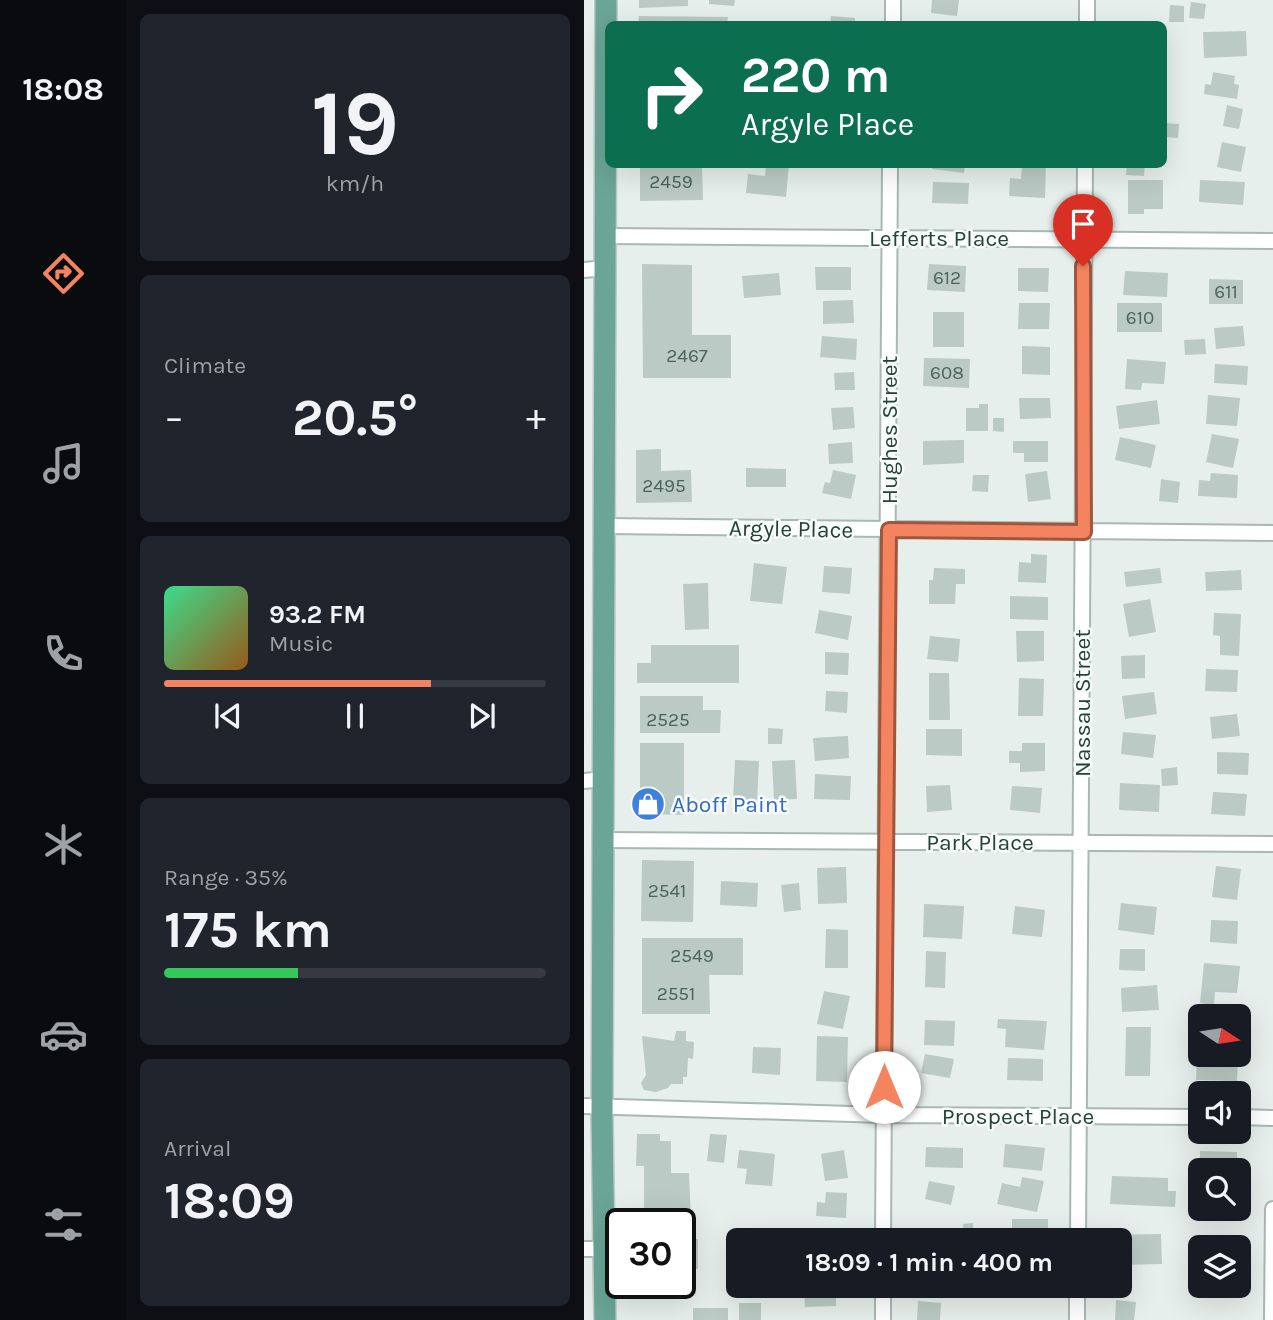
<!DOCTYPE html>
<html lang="en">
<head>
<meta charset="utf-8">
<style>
	:root { --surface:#171b24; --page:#20242c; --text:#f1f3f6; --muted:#9ea1a6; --line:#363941; --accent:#f4845f }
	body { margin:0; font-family:Karla,sans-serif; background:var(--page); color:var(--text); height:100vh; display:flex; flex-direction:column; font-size:26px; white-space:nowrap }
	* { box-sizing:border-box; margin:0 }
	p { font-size:23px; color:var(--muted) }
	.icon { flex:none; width:38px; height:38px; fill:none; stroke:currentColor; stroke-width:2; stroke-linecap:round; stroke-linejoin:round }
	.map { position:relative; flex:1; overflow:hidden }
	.details { display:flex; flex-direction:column; gap:14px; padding:14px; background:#0d0f14; width:458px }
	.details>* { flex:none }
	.banner { position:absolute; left:21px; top:21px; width:562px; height:147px; border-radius:10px; box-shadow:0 7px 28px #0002; background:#0b6e4f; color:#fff; overflow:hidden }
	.needle { width:46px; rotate:102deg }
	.fabs { position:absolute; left:604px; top:1004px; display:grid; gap:14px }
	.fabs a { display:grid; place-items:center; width:63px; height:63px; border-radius:10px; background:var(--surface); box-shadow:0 7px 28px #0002; font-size:35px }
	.speed { position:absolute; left:21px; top:1208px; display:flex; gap:14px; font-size:35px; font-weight:700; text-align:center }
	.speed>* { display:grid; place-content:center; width:91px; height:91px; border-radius:50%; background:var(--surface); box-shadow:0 7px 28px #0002; line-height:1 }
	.speed .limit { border:4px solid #111; border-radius:10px; background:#fff; color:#111 }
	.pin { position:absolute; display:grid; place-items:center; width:60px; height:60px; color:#fff; margin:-72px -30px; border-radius:50% 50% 50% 0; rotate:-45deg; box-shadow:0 0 7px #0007 }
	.pin .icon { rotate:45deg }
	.me { position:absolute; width:77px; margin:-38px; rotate:0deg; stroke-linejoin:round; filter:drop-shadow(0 0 5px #0008) }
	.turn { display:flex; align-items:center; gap:24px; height:147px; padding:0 21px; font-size:32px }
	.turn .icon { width:91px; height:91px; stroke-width:2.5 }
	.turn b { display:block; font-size:49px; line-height:60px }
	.big { font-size:52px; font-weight:700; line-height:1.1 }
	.details .tile { flex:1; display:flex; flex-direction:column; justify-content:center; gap:10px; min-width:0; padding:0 24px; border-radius:10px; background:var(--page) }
	.details .dial { align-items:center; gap:0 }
	.dial b { font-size:91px; line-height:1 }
	.song { display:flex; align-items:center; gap:21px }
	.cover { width:84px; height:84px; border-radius:10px; background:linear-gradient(135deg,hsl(150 70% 55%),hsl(30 70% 35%)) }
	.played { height:7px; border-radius:4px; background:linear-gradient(90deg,var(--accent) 70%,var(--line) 70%) }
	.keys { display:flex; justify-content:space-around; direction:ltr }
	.heat { display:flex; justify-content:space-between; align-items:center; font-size:38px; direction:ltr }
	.charge { height:10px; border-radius:5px; background:linear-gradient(90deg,#34c759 35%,var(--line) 0) }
	.trip { position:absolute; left:142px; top:1228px; width:406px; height:70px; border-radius:10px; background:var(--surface); box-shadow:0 7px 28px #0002; font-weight:700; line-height:70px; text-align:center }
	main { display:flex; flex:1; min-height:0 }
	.tab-bar { display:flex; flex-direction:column; width:126px; justify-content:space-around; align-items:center; background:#090b0e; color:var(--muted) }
	.tab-bar .icon { width:49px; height:49px }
	.tab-bar .on { color:var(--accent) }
	.tab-bar b { font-size:32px; color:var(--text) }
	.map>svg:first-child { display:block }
</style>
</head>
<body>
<main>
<nav class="tab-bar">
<b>18:08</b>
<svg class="icon on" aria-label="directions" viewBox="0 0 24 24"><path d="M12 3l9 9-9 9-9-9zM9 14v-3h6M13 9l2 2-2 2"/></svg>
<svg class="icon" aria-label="music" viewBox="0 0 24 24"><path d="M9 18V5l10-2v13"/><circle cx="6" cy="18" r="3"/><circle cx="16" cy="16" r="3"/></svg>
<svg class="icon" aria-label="phone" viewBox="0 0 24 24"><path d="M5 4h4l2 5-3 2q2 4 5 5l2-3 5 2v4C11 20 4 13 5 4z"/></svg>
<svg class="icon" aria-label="climate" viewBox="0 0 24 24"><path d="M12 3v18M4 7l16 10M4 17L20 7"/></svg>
<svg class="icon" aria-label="car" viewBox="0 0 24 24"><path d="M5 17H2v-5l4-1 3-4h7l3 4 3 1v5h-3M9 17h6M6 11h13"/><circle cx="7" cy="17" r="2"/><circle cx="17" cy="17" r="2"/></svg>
<svg class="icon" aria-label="filters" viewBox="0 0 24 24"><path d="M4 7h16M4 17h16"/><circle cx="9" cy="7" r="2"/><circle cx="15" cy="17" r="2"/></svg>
</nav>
<section class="details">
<div class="tile dial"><b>19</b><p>km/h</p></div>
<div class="tile"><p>Climate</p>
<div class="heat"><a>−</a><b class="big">20.5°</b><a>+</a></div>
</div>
<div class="tile">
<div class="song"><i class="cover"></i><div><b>93.2 FM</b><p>Music</p></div></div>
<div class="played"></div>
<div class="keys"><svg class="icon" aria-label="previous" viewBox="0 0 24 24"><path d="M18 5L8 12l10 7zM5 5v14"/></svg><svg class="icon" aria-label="pause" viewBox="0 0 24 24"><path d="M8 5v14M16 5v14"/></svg><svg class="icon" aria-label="next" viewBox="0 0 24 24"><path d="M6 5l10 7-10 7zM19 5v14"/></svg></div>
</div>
<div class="tile"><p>Range · 35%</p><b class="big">175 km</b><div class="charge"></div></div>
<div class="tile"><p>Arrival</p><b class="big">18:09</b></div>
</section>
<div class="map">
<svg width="689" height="1320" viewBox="0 0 689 1320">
	<rect width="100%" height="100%" fill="#e6efeb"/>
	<path fill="#bbcac4" d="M55,0H104V6L55,8Z
		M125,0H151L150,6L125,4Z
		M348,0H375L373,16L347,13Z
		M607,2L622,4L620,19L605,18Z
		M586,5L600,6V22H585Z
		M55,16L144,17L143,24H54Z
		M247,16L271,18V24H246Z
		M662,31L663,56L620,58L619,32Z
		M629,72L651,76L650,84L655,85L653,99L620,94L621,84L627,85Z
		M643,105L659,109L655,129L639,126Z
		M579,123L595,124L594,138L579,137Z
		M638,142L662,147L657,172L633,167Z
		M56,164H118L119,200L56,201Z
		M182,164H205L202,197L162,193L164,174L181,176Z
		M348,164H381L380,173L348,169Z
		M438,164H462L461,198L425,196L426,178L437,179Z
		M543,164H561L560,176L542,175Z
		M544,180H579V209H560V214H544Z
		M616,180L661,182L659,205L615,202Z
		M349,182L385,183L384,204L348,203Z
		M58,264L108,265V335H147V378H59Z
		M345,264L382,266L381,292L343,290Z
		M231,267H267V290H232Z
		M434,268H465L464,292L434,291Z
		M541,271L584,273L583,297L539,295Z
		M195,273L197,295L160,298L158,276Z
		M625,279L659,280V304H625Z
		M269,300L270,323L239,324V301Z
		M435,303H466L465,329H434Z
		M533,303H578V332H533Z
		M349,312H380V347H349Z
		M659,326L661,346L632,349L630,328Z
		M238,336L273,339L272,360L236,357Z
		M621,339L622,354L601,355L600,340Z
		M438,346L466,347V375L438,374Z
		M340,358L386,359L385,388L339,386Z
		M543,359L582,362L580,384L558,383L557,390L541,389Z
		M631,364L664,366L663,385L630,383Z
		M270,372L271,390H251L250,373Z
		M624,395L656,398L653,426L622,424Z
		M435,398H466L467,418L436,419Z
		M573,400L576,424L535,429L532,406Z
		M395,404H404V431H382V408H395Z
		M269,407L271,428L249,430L247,408Z
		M409,418H420V432L409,431Z
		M628,434L655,439L649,468L622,462Z
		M536,437L572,445L567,468L531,460Z
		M380,440V463L339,465V441Z
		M429,441H464V462H440V453H429Z
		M268,442L269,463L245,464L244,444Z
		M77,449V471L107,470L108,502L52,503V450Z
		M162,468L202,469V487H162Z
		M249,470L272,475L267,499L238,493L241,482L246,483Z
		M463,471L467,499L444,502L441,474Z
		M627,473L654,475L653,498L614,496L615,480L626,481Z
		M389,475H405L404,492L388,491Z
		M577,479L596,482L594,503L575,501Z
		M447,554L463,555L462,583L434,582L435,562L447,563Z
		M170,563L203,567L198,604L166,601Z
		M240,566L268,568L266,594L238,592Z
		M350,568L381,569V584H372L371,604H345V580H349Z
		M576,568L578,583L542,587L540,572Z
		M657,570L658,590L622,591L621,572Z
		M124,583L125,629L101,630L99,584Z
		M426,596L464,597V620L426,619Z
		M566,599L572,632L545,637L539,604Z
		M235,610L268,616L264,640L231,633Z
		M630,613L657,614L655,656L636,655V636L629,635Z
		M432,631H460V661L433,662Z
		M346,636L376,639L374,662L343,659Z
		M67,645H155V683H53V663H67Z
		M241,652L265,653L264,675L241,674Z
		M561,655V678L538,679L537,656Z
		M622,669L654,670L653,692L621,691Z
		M345,673H365L366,720H345Z
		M435,678L460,679L459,716H434Z
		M242,691L264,692L263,713L241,711Z
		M570,692L573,714L541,719L538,696Z
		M56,696H119V710H137L136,733H56Z
		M653,714L656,736L628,739L626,717Z
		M184,728L199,729L198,744H184Z
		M342,729H378V756L342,755Z
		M539,732L572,735L569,758L537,754Z
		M264,736L265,758L231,761L229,738Z
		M56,743H100V815L66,814L56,810Z
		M438,743H461V771L436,772V763H425V751H438Z
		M633,752L665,753L664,775L633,774Z
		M151,760L175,761L173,802L149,801Z
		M211,760L213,799L190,800L188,761Z
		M593,767L594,785L578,786L577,769Z
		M231,774L267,776L266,800L230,799Z
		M536,783L576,785L575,812L535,810Z
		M366,785L368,810L343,812L342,786Z
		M428,786L458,788L456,813L426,810Z
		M629,792L663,794L661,816L627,814Z
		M58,860L110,861L109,922L57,921Z
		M632,866L657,869L653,900L628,897Z
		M262,867L263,903L234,904L233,868Z
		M137,881L174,883L173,907L136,905Z
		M215,883L217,910L200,912L197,885Z
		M537,903L573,907L570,935L534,930Z
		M340,904L380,906L378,939L339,937Z
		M431,906L461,910L458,937L428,934Z
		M627,920L654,921L653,944L626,942Z
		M242,929L264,930V968H241Z
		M58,938H159V975H125L126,1014H58Z
		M536,949H561V971L535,970Z
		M342,951L362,952L361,988L341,987Z
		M620,963L656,966L653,993L631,992L630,1005L616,1003Z
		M573,985L575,1010L538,1012L537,988Z
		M240,991L266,996L259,1029L233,1024Z
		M414,1019L463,1021L460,1050L421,1047L422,1029L413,1028Z
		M341,1020L371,1021L370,1046L340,1045Z
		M542,1027H567L566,1076H541Z
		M92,1031H102V1041L110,1042L109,1059L104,1058L103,1077H99V1084H87L84,1088L72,1092L60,1090L57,1083L62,1075L58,1036L90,1041Z
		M233,1036L264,1037L263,1082L232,1081Z
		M169,1047L197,1048L196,1075L168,1073Z
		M341,1054L370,1059L366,1078L337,1073Z
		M424,1058L459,1059V1081L423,1080Z
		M613,1058L654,1060L653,1081L612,1080Z
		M53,1134H76V1141H87V1173H105L107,1219H60V1166H52Z
		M126,1134L143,1135L140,1163L123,1161Z
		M421,1144L461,1148L458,1171L419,1167Z
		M342,1147L379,1148V1168L341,1167Z
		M155,1150L191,1154L188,1186L161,1184L163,1169L153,1168Z
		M260,1150L264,1178L241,1181L237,1154Z
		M616,1151L653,1152V1171H616Z
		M528,1176L584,1178V1191H592L591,1207L526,1204Z
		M438,1177L460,1181L453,1212L413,1204L418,1183L436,1187Z
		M345,1181L371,1186L367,1205L341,1199Z
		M242,1192L263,1193L262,1218L232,1216L233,1202L241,1203Z
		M614,1193L616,1209H651V1220L613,1219Z
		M428,1219H464V1241H428Z
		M389,1223L390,1237L380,1238L379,1224Z
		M242,1230L264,1232L263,1241H241Z
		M577,1234L578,1264L536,1265V1241H528V1235Z
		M96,1239H114V1269H96Z
		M616,1242H654V1248H616Z
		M96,1271H100V1290H78V1298L57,1299V1283H96Z
		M220,1286H261V1291H252V1306L221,1307Z
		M532,1300L552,1302L550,1320H531Z
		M334,1301L357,1303L356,1320H333Z
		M155,1303H177V1320H155Z
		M109,1308H144V1320H109Z"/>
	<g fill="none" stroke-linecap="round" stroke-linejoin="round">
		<g stroke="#a8b8b2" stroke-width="18">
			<path id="street" d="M503,0V24
				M309,24V0
				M21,236L689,241
				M0,270L21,268
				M20,526L689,533
				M0,781L19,779
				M19,840L689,844
				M0,1106L300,1115L616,1117
				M654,1117L689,1118
				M299,1241L306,164
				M494,1241L501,164
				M0,1249H19
				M299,1320V1286
				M493,1320V1286
				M688,1320L689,1209"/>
		</g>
		<g stroke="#c2cac8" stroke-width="24">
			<path id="primary" d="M21,1320L18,1117L22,0"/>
		</g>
		<use href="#street" stroke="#fff" stroke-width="14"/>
		<use href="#primary" stroke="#6aa596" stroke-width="21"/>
	</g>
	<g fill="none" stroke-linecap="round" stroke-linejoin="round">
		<g stroke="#9f563e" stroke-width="18">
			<path id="route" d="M300,1087L305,530L500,532L499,266"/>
		</g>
		<use href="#route" stroke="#f4845f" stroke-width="12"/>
	</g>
	<defs>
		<g id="shop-disc" transform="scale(1.75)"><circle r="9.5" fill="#3f7fe0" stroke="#f7fbf9"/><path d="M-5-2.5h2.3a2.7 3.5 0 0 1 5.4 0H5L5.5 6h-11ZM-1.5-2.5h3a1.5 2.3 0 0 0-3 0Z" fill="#fff"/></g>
	</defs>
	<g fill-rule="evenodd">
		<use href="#shop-disc" x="64" y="804"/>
	</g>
	<g text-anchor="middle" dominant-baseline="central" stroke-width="5" stroke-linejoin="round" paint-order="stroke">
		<g font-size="19" fill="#4a645c">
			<text x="87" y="182">2459</text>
			<text x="363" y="278">612</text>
			<text x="642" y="292">611</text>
			<text x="556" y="318">610</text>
			<text x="103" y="356">2467</text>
			<text x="363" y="373">608</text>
			<text x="80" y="486">2495</text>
			<text x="84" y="720">2525</text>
			<text x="83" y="891">2541</text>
			<text x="108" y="956">2549</text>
			<text x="92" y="994">2551</text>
		</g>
		<g font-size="23" fill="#24423a" stroke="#f7fbf9">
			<text x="355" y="238">Lefferts Place</text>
			<text transform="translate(305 430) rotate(-90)">Hughes Street</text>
			<text transform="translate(207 529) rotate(1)">Argyle Place</text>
			<text transform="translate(498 703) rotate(-90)">Nassau Street</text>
			<text x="396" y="842">Park Place</text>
			<text x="434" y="1116">Prospect Place</text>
		</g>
		<g font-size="23" fill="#366cbe" stroke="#f7fbf9" text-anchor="start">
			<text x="88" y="804">Aboff Paint</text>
		</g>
	</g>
</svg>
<div class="fabs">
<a><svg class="needle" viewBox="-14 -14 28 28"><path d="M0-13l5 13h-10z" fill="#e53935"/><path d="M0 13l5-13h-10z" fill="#9ea1a6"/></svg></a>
<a><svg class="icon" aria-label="sound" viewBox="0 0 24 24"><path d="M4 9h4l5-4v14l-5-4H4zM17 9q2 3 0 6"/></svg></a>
<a><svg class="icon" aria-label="search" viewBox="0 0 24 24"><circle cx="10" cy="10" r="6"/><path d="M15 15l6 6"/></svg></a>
<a><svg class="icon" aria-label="layers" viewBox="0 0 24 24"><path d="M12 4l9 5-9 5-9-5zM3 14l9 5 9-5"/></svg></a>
</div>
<div class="speed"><div class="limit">30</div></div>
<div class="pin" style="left:499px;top:266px;background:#d93025"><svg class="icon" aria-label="arrive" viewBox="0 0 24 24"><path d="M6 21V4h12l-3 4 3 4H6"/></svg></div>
<svg class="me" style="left:300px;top:1087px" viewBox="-20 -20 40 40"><circle r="19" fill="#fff"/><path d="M0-13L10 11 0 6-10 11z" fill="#f4845f"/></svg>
<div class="trip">18:09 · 1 min · 400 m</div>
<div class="banner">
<div class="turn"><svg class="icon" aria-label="right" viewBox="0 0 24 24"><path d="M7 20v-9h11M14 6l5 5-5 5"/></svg><div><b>220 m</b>Argyle Place</div></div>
</div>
</div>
</main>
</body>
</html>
